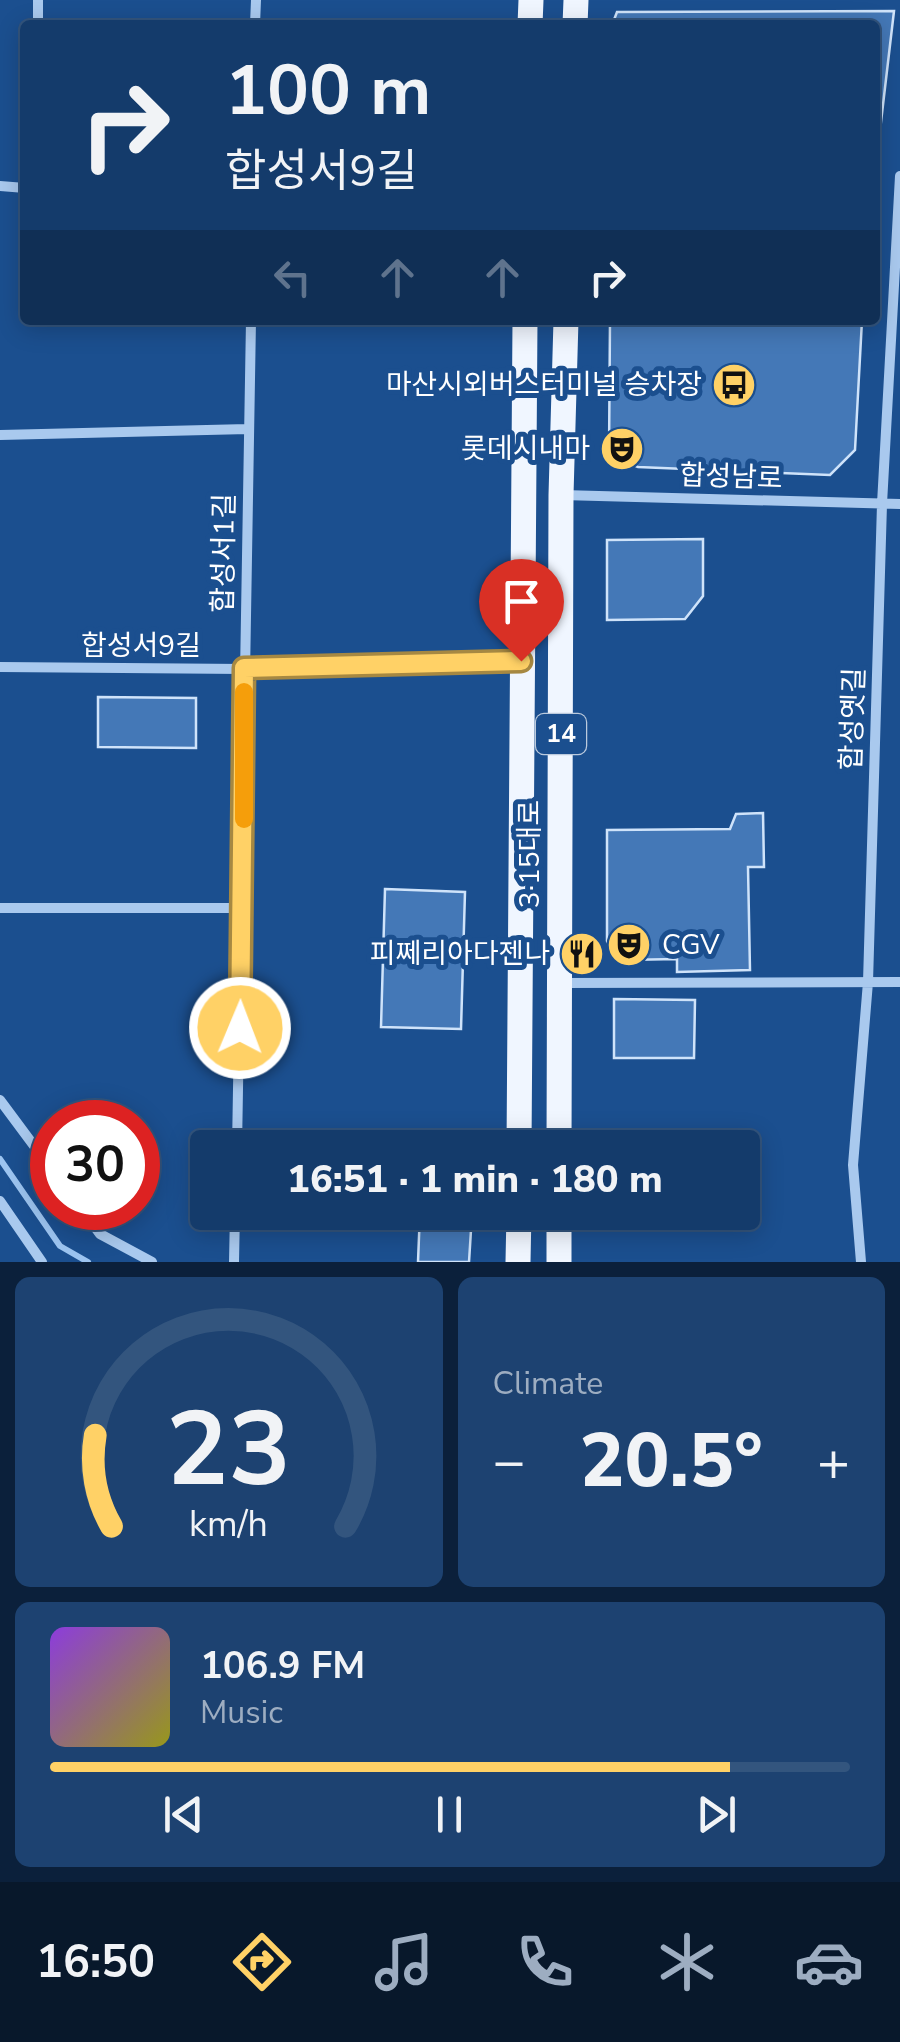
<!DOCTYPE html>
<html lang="en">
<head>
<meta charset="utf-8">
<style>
	:root { --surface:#143b6b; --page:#1d4271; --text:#f1f3f6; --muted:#9dadc1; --line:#33557e; --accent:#ffd166 }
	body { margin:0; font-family:"Nunito Sans","Noto Sans KR",sans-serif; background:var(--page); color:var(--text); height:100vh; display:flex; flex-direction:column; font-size:38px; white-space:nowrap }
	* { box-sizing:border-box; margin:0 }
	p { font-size:32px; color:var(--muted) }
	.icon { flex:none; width:55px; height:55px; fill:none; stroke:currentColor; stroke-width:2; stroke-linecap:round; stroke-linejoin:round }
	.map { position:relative; height:1262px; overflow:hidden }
	.sheet { display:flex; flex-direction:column; gap:15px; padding:15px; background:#0b203b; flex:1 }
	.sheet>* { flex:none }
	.guide { position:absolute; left:20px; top:20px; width:860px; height:305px; border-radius:10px; box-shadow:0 5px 25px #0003,0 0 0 2px var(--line); background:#143b6b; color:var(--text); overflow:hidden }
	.speed { position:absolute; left:30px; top:1100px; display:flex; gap:20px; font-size:50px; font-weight:700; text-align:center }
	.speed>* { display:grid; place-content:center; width:130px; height:130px; border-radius:50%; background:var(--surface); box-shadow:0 5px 25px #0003,0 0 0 2px var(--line); line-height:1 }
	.speed .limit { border:15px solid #d22; background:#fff; color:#111 }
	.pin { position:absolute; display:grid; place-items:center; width:85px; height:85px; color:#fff; margin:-102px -42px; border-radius:50% 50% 50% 0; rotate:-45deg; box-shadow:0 0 10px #0007 }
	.pin .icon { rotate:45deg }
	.me { position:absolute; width:110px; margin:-55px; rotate:1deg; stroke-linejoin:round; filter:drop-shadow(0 0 8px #0008) }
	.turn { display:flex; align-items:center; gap:35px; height:210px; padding:0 40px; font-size:45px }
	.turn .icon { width:130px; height:130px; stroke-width:2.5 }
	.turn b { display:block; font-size:70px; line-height:85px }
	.lanes { display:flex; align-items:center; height:95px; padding:0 40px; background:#0003; justify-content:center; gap:50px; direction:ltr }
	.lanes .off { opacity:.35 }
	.big { font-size:75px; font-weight:800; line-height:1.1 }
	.sheet .card { flex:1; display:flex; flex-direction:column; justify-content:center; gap:15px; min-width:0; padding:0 35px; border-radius:15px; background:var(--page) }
	.sheet .dial { align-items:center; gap:0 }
	.dial svg { height:260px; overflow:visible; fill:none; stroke:var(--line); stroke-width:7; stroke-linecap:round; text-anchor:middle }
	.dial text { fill:var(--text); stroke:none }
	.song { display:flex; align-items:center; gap:30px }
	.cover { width:120px; height:120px; border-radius:15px; background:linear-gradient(135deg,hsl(270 70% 55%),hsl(60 70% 35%)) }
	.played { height:10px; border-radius:5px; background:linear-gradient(90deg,var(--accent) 85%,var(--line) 85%) }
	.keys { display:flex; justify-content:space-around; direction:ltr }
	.heat { display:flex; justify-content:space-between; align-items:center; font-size:55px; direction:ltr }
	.sheet .tiles { flex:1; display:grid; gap:15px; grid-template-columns:1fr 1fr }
	.card:last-child { grid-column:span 2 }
	.trip { position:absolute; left:190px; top:1130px; width:570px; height:100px; border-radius:10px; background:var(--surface); box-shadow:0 5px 25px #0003,0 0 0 2px var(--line); font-weight:800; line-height:100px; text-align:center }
	.tabs { display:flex; height:160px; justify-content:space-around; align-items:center; background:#08182b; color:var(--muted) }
	.tabs .icon { width:70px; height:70px }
	.tabs .current { color:var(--accent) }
	.tabs b { font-size:45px; color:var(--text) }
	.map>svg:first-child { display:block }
</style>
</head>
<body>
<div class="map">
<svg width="900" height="1262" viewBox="0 0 900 1262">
	<rect width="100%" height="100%" fill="#1b4f8f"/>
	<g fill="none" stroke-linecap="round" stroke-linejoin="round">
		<path stroke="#9cc4f0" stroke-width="6" d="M0,1159L60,1246L88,1262"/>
	</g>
	<path fill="#4478b7" stroke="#cfe3fa" stroke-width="2.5" d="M894,11L875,173V25H612L617,12Z
		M610,320H862L855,450L830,475L638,467L609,456Z
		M703,539V596L685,619L607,620V540Z
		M98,697L196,698V748L98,747Z
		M763,813L764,867H748L750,970L677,972V959L624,960L613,953L607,941V830L730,829L736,814Z
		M385,889L465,892L461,1029L381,1027Z
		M614,999L695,1000L694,1058H614Z
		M420,1212H456L455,1229L471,1230L469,1262H418Z"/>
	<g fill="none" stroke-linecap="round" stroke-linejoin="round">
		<path stroke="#a9c9ee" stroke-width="10" d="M38,25V0
			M255,25L256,0
			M0,186L25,188
			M0,435L248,429
			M562,495L900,504
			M0,667L244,669L521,661
			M0,908H244
			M561,983L900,982
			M0,1100L52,1170
			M237,1148L251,320
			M0,1201L42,1262
			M81,1208L100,1234L152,1262
			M234,1262L235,1212
			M861,1262L853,1165L868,982L882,504L900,176"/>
		<path stroke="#f0f6ff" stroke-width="25" d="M530,25L531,0
			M575,25L576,0
			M519,1148L525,320
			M559,1148L561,495L566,320
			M518,1262L519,1212
			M559,1262V1212"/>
	</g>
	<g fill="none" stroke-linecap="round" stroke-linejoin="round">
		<g stroke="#a68842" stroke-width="25">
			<path id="route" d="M240,1028L244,668L521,661"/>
		</g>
		<use href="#route" stroke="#ffd166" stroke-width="18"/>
		<path stroke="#f59e0b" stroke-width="18" d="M244,819V692"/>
	</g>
	<defs>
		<g id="bus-disc" transform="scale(2.25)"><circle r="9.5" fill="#ffd166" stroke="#1b4f8f"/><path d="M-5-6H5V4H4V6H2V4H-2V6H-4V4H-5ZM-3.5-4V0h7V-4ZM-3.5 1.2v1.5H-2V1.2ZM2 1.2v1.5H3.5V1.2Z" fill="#111"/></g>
		<g id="theatre-disc" transform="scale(2.25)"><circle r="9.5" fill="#ffd166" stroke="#1b4f8f"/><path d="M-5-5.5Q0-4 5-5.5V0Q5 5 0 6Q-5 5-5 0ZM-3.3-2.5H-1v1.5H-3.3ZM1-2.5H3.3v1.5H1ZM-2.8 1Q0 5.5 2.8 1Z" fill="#111"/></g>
		<g id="restaurant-disc" transform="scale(2.25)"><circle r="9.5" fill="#ffd166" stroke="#1b4f8f"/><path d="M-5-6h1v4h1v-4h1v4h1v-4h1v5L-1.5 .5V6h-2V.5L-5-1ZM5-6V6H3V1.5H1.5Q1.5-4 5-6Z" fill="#111"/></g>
	</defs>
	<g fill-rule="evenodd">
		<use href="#bus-disc" x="734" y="385"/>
		<use href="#theatre-disc" x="622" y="449"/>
		<use href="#theatre-disc" x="629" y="945"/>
		<use href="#restaurant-disc" x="582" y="954"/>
	</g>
	<g text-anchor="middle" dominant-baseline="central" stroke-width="10" stroke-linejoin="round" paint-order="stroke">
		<rect fill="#1b4f8f" stroke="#bbcadd" stroke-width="2.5" x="536" y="714" width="50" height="40" rx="8"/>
		<g font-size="25" font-weight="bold" fill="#fff">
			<text x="561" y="734">14</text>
		</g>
		<g font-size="28" fill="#fff" stroke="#1b4f8f" text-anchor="end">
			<text x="702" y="385">마산시외버스터미널 승차장</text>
			<text x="590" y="449">롯데시내마</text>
			<text x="662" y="945" text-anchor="start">CGV</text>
			<text x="550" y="954">피쩨리아다젠나</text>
		</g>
		<g font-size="28" fill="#fff" stroke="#1b4f8f">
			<text transform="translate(731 477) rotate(2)">합성남로</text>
			<text transform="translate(224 553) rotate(-89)">합성서1길</text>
			<text x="141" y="646">합성서9길</text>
			<text transform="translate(853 719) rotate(-88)">합성옛길</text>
			<text transform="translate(530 854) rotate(-90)">3·15대로</text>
		</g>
	</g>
</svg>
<div class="speed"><div class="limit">30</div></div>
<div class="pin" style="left:521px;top:661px;background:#d93025"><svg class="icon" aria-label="arrive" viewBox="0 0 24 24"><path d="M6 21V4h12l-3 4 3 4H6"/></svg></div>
<svg class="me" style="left:240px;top:1028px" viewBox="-20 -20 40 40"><circle r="17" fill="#ffd166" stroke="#fff" stroke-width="3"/><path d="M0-11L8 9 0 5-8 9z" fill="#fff"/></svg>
<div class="trip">16:51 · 1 min · 180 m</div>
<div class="guide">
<div class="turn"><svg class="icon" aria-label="right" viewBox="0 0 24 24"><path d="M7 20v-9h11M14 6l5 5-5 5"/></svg><div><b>100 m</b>합성서9길</div></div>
<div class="lanes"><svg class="icon off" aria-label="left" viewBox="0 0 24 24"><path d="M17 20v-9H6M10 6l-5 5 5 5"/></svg><svg class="icon off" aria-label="ahead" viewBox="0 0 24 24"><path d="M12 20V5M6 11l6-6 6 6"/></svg><svg class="icon off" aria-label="ahead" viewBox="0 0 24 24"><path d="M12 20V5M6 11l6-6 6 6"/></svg><svg class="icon" aria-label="right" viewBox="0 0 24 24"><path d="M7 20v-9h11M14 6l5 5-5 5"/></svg></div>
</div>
</div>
<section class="sheet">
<div class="tiles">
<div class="card dial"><svg viewBox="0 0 100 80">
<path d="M14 69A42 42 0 1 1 86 69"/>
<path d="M14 69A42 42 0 0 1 9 41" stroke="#ffd166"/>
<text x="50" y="56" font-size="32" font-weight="700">23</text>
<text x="50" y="72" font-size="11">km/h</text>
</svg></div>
<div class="card"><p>Climate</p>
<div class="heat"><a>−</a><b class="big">20.5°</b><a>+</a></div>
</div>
<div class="card">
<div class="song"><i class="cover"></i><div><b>106.9 FM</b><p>Music</p></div></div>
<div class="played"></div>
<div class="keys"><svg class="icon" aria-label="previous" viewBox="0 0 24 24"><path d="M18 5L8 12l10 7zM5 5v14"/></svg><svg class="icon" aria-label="pause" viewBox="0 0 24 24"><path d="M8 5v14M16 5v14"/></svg><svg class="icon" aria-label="next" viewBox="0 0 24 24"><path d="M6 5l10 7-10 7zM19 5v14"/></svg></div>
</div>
</div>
</section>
<nav class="tabs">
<b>16:50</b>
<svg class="icon current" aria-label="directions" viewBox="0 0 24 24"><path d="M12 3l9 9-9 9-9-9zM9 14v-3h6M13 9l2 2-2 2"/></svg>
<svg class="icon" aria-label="music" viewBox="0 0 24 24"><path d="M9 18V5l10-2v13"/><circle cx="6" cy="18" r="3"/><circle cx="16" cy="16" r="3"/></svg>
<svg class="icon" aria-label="phone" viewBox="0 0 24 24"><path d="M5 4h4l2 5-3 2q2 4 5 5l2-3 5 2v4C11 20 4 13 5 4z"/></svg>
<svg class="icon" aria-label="climate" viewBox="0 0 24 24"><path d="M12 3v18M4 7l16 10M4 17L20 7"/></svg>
<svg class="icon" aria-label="car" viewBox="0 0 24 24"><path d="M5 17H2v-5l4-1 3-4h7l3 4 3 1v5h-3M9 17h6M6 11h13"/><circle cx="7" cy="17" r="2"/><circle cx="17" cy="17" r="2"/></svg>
</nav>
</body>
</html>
